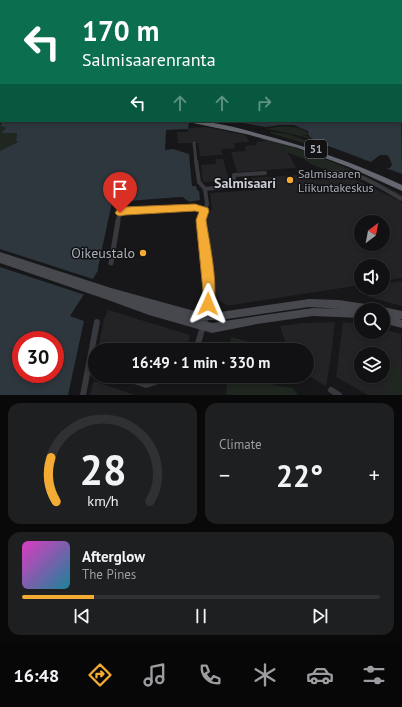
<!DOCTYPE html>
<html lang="en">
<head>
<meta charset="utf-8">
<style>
	:root { --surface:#111113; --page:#1e1f21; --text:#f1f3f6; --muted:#9c9da0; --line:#303133; --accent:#f4ab34 }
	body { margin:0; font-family:"PT Sans",sans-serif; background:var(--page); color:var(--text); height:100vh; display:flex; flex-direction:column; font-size:15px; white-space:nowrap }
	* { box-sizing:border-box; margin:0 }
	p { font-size:13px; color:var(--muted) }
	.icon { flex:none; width:22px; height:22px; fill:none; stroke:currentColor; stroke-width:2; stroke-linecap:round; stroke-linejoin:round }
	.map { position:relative; height:395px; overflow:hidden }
	.drawer { display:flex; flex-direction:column; gap:8px; padding:8px; background:#09090a; flex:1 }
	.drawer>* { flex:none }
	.banner { position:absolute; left:0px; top:0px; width:402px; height:122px; box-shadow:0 2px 6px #0003,0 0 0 1px var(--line); background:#0b6e4f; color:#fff; overflow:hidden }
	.needle { width:26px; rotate:32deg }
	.controls { position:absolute; left:354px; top:215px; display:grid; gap:8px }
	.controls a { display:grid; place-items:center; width:36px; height:36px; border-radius:50%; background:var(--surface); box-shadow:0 2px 6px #0003,0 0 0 1px var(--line); font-size:20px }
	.speed { position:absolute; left:12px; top:331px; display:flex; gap:8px; font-size:20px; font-weight:700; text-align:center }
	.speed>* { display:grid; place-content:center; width:52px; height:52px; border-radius:50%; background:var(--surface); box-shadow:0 2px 6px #0003,0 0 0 1px var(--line); line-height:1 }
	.speed .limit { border:6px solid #d22; background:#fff; color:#111 }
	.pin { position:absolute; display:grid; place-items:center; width:34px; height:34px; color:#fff; margin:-41px -17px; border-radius:50% 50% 50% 0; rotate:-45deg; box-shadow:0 0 4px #0007 }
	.pin .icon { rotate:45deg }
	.me { position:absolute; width:44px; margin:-22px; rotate:1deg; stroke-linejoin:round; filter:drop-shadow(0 0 3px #0008) }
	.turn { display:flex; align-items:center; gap:14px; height:84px; padding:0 16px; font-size:18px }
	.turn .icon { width:52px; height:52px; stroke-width:2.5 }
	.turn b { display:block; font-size:28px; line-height:34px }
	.lanes { display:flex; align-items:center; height:38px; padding:0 16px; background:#0003; justify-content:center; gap:20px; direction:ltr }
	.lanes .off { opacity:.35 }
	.big { font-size:30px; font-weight:700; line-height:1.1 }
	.drawer .widget { flex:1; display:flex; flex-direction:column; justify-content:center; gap:6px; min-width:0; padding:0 14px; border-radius:12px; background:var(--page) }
	.drawer .dial { align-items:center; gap:0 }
	.dial svg { height:104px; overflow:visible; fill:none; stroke:var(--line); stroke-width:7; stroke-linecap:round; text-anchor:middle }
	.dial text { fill:var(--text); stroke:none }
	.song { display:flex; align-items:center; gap:12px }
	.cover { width:48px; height:48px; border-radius:6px; background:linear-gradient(135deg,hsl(310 70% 55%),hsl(190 70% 35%)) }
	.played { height:4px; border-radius:2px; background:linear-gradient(90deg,var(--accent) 20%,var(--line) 20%) }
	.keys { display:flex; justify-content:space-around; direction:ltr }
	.heat { display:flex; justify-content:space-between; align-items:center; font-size:22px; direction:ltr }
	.drawer .tiles { flex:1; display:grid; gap:8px; grid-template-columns:1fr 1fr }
	.widget:last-child { grid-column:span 2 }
	.trip { position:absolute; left:88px; top:343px; width:226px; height:40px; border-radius:20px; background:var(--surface); box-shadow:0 2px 6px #0003,0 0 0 1px var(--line); font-weight:700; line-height:40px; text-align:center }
	.menu { display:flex; height:64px; justify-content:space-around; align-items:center; background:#070708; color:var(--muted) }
	.menu .icon { width:28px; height:28px }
	.menu .selected { color:var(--accent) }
	.menu b { font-size:18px; color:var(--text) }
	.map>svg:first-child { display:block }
</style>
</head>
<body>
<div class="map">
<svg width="402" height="395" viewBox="0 0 402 395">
	<rect width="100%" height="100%" fill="#171719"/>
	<path fill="#232326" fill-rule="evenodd" d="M206,127L246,135L249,142L234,143L235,148L221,149L223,155L200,156L198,143H178L177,132H188V128Z
		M267,141L284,146L296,167L294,168L237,172L231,152L246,151L245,146L257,145L256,142Z
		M215,159H223L229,180L203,182L201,165L216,164Z
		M325,173L333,176L335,174L342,173L402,202V278L383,281V266H361V285L232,305H226L220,301L215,294L206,220L212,208L210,193L256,190L252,178ZM361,222H383V244H361Z
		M402,281V306L369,297L363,288H383V284Z
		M108,310L190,335L187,350H98L104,319Z
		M335,322L331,356L326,386L307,375V350H288L280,326L304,323Z
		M343,322L361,324V332H383V329L401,334L402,395H368L336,377ZM361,354H383V376H361Z
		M94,381L135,395H90Z"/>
	<path fill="#1f2720" d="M0,126L7,128L2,131L17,133L16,141L18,142L17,144L0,151Z
		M282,126C291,127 304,126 309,135H302L307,136L311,139L284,132L266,129Z
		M271,132L288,134L322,146L320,148L270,133Z
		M265,138C313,153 358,171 402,195V198L342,170L329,171L313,165L302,158L287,152L284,146L258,139Z
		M231,337L279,350H251L230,344Z
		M388,362L400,368L401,395H388Z
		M228,376H245L278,386L293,388L298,395H226Z"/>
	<path fill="#2d373d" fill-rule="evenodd" d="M401,106L402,174L386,168H390L392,165L390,159L387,155H380L371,162L315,141L309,136L308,131L294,125H279L266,127L232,121H401Z
		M3,121H189L188,129L166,130L165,150L173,149L189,154L192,186H196L197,190L199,191L200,200L188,202L183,197L112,203L97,274L70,316L84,321L68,395H0V151L18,142L16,141L17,133H3L2,132L6,128L0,126ZM21,340H55V374H21Z"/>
	<path fill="#171719" d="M181,197L190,202V204L181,199L114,205L100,268H98L112,203L115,202Z
		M0,249L93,279L97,272H99L85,295L0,267Z"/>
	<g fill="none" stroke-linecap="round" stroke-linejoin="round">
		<path stroke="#38393e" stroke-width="3" d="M194,143L196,162"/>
		<path stroke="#38393e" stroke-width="4" d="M196,161L199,182L205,189L207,204L201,222
			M333,172C358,171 380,187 402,199
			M205,189L234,186V175L265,173
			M118,222L119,214L122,211L195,207L204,211"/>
		<path stroke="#38393e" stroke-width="5" d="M201,221L209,291L208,298
			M111,263L118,221"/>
		<path stroke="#38393e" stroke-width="6" d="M196,350L207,313L208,297
			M120,376L146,385L174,376
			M331,390L339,395
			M83,395L97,322"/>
		<path fill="#46484e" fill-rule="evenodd" d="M0,252L111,288L198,312H220L309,299L339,300L378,306L381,307H383L402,311V319H399L402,320V328L383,323V310H361V318L313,316L257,324L212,333L149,315L108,300L0,263ZM309,307L343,309L313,308L257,316L212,323L200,320H220Z"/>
		<path fill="#64676f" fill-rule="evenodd" d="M0,84H1V86H0Z
			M190,121C212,121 235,127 256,133C306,146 355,163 402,185V191L349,167L298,148L246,134L193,123Z"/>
	</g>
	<linearGradient id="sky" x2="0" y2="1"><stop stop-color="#0d0d0e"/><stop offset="0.47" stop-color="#363c49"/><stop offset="1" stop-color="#363c49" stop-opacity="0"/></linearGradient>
	<rect width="402" height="104" fill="url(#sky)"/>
	<path fill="#f4ab34" stroke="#9f6f22" d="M195,204L208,208L209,211L206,220C209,241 220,290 212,308L208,310L203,308L201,304L203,291L196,220L199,212L195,211L125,215L120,216L117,215L115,213L117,210L124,207Z"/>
	<g fill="#f4ab34" stroke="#121214" stroke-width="1.5">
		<circle cx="290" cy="180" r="4"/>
		<circle cx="143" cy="253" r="4"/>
	</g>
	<g text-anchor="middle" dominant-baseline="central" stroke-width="3" stroke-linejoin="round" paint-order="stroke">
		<rect fill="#121214" stroke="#7c8088" stroke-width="1" x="305" y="140" width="22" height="18" rx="3"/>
		<g font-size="11" font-weight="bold" fill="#a9afb9">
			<text x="316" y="149">51</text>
		</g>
		<g font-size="12" fill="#a9afb9" stroke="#121214" text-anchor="start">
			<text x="298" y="173">Salmisaaren<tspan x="298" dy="14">Liikuntakeskus</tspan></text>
		</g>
		<g font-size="14" font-weight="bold" fill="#cacdd5" stroke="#121214">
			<text x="245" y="183">Salmisaari</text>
		</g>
		<g font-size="14" fill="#a9afb9" stroke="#121214" text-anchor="end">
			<text x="135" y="253">Oikeustalo</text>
		</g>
	</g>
</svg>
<div class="controls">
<a><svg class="needle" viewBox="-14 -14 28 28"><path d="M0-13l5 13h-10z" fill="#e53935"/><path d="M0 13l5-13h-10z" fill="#9c9da0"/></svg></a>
<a><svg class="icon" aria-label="sound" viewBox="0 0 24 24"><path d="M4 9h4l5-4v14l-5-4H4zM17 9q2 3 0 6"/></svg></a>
<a><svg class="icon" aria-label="search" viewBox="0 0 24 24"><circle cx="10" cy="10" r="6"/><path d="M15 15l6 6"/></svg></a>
<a><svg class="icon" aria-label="layers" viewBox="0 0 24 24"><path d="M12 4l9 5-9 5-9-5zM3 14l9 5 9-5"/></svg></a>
</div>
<div class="speed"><div class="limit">30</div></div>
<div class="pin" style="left:120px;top:213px;background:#d93025"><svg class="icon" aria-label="arrive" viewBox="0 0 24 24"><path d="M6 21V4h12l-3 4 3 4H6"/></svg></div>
<svg class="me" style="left:208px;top:304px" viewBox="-20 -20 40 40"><path d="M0-17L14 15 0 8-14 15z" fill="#f4ab34" stroke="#fff" stroke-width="4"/></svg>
<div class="trip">16:49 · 1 min · 330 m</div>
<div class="banner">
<div class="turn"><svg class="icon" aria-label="left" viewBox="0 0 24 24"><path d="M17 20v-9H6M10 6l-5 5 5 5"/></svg><div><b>170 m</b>Salmisaarenranta</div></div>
<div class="lanes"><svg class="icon" aria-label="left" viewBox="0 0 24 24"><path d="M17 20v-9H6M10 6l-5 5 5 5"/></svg><svg class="icon off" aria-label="ahead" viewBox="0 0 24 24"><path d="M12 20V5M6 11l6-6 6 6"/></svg><svg class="icon off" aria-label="ahead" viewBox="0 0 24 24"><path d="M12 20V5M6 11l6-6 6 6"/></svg><svg class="icon off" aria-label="right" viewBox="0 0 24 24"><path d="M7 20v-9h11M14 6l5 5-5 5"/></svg></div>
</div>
</div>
<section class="drawer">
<div class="tiles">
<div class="widget dial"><svg viewBox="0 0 100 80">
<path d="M14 69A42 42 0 1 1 86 69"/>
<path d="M14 69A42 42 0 0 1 10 35" stroke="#f4ab34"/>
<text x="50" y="56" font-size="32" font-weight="700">28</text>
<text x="50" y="72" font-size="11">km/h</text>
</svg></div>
<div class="widget"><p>Climate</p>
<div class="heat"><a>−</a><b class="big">22°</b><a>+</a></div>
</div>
<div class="widget">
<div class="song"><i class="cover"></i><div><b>Afterglow</b><p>The Pines</p></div></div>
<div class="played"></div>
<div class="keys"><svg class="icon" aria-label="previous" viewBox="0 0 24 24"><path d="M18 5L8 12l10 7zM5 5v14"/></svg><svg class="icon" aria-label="pause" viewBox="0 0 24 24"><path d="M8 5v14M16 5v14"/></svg><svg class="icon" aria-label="next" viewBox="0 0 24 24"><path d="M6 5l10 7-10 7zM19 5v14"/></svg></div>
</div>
</div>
</section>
<nav class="menu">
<b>16:48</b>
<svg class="icon selected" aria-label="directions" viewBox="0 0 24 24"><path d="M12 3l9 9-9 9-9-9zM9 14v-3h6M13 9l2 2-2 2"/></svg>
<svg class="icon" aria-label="music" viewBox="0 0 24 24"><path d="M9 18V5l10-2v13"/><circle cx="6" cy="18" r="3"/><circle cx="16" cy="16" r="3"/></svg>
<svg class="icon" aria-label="phone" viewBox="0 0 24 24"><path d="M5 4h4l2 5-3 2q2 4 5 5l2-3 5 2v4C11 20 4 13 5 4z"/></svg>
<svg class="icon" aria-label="climate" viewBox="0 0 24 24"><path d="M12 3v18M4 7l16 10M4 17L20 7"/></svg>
<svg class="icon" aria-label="car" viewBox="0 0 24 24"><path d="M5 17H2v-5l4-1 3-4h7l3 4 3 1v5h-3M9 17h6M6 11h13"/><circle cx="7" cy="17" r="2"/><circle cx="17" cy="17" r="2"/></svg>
<svg class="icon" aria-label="filters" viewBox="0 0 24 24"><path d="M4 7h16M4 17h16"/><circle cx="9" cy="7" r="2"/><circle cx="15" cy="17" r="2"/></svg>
</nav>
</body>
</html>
